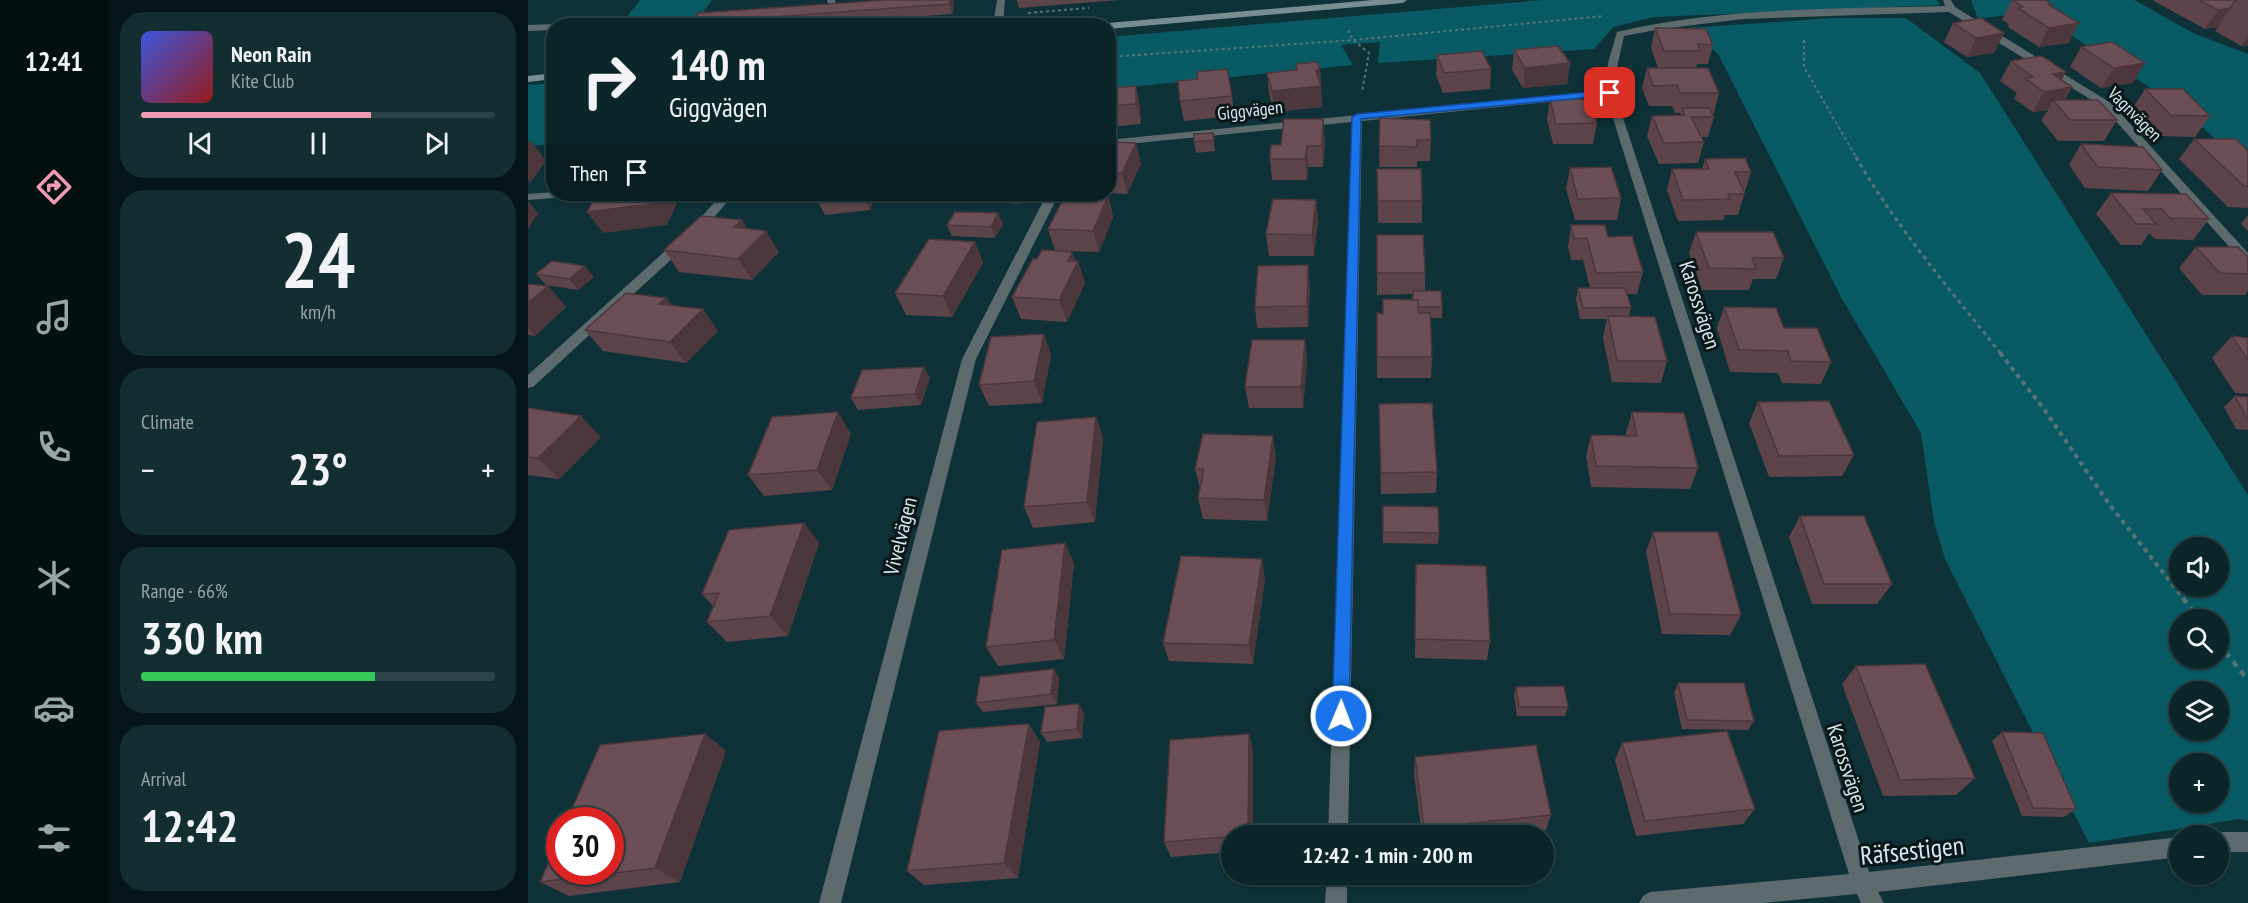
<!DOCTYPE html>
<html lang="en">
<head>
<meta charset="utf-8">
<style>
	:root { --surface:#0a2629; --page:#132e31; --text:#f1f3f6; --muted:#99a5a8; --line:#2a4346; --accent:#f19ab3 }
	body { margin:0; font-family:"PT Sans Narrow",sans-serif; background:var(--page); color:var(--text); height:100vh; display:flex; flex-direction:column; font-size:22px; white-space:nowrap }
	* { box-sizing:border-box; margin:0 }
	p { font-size:20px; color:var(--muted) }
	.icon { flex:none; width:33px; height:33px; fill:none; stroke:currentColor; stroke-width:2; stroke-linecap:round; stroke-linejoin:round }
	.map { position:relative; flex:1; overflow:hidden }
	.side { display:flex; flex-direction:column; gap:12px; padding:12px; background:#061517; width:420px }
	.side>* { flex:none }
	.top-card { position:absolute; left:18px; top:18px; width:570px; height:183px; border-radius:24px; box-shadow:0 2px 4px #0004,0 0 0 2px var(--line); background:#0a2629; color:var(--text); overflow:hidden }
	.fabs { position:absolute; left:1641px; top:537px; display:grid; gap:12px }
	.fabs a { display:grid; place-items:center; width:60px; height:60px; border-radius:50%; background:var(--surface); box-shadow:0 2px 4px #0004,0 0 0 2px var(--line); font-size:30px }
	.speed { position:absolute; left:18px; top:807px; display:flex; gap:12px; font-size:30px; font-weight:700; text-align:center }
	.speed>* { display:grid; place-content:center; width:78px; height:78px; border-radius:50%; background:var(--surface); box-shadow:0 2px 4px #0004,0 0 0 2px var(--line); line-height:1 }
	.speed .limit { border:9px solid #d22; background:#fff; color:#111 }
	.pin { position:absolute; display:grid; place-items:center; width:51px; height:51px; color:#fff; margin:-26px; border-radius:12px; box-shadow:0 3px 9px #0006 }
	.me { position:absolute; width:66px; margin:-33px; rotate:1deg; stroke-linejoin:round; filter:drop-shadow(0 0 4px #0008) }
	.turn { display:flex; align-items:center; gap:21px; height:126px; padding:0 24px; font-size:27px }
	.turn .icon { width:78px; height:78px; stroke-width:2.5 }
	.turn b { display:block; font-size:42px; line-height:51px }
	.then { display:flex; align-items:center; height:57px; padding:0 24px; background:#0003; gap:12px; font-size:22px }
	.big { font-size:45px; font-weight:700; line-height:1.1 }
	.side .card { flex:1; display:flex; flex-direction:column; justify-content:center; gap:9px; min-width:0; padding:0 21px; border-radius:24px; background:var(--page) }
	.side .dial { align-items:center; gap:0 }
	.dial b { font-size:78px; line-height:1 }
	.song { display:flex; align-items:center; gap:18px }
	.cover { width:72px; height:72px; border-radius:9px; background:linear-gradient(135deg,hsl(230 70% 55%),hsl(0 70% 35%)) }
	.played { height:6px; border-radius:3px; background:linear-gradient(90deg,var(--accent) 65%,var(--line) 65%) }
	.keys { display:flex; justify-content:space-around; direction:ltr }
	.heat { display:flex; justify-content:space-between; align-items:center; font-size:33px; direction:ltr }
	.charge { height:9px; border-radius:4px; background:linear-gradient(90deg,#34c759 66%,var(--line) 0) }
	.trip { position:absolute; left:693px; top:825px; width:333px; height:60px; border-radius:30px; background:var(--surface); box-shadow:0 2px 4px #0004,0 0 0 2px var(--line); font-weight:700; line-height:60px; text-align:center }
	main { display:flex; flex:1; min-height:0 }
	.tab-bar { display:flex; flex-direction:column; width:108px; justify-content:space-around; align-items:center; background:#040f10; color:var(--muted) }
	.tab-bar .icon { width:42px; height:42px }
	.tab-bar .active { color:var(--accent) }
	.tab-bar b { font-size:27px; color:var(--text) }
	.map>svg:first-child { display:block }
</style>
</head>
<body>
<main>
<nav class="tab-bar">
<b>12:41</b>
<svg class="icon active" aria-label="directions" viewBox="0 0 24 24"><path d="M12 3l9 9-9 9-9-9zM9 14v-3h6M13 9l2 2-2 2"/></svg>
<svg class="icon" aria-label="music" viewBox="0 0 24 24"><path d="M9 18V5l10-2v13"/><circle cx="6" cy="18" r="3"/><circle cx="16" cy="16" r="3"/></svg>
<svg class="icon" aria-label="phone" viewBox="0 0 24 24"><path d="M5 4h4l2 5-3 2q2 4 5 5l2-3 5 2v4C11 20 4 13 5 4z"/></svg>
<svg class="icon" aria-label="climate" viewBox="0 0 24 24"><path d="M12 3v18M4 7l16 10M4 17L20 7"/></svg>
<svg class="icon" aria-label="car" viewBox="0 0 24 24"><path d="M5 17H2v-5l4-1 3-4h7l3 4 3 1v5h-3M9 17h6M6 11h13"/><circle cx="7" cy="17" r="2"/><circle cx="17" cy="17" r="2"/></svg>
<svg class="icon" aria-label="filters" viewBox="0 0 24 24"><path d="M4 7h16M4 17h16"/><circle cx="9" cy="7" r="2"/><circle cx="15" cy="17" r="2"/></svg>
</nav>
<section class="side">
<div class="card">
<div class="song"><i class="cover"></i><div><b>Neon Rain</b><p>Kite Club</p></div></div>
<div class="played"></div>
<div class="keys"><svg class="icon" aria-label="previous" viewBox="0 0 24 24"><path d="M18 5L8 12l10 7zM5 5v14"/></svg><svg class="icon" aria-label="pause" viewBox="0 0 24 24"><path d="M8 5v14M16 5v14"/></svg><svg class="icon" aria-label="next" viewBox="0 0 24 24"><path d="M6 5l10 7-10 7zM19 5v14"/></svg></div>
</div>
<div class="card dial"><b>24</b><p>km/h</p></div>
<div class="card"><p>Climate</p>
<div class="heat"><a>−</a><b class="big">23°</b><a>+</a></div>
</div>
<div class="card"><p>Range · 66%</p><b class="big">330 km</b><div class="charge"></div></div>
<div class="card"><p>Arrival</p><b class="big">12:42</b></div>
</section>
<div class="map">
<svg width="1720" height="903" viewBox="0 0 1720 903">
	<rect width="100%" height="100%" fill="#0e3237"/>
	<path fill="#085b65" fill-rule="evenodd" d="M112,0H184L166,25L92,26Z
		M1015,0H1409L1412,5L1126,17L1085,27L1066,49L850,63L852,42L813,45L825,65L581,89V37Z
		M1443,0H1606L1667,34L1720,54V167L1651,107L1507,11L1450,19Z
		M1305,18H1378L1452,73L1720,495V821L1712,819L1561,843L1417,559L1406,522L1393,433L1313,297L1190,54L1160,28ZM1652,548H1690V586H1652ZM1652,620H1690V658H1652ZM1652,692H1690V730H1652ZM1652,764H1690V802H1652Z
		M25,83V144L0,146V85Z"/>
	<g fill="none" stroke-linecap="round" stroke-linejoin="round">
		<path stroke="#567478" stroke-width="2" stroke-dasharray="3 3" stroke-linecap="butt" d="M500,13L561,8
			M351,26L444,18
			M820,30L825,40L841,53L834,92
			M1276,40V67L1329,159
			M580,57L825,40L1076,16"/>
		<path stroke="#567478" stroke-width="3" stroke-dasharray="4 4" stroke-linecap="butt" d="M1328,157C1369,228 1423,291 1474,355"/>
		<path stroke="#567478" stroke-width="4" stroke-dasharray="4.5 4.5" stroke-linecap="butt" d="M1472,353L1516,409L1581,504L1656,599"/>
		<path stroke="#567478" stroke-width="4.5" stroke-dasharray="6 6" stroke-linecap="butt" d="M1655,598L1672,620
			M1690,643L1720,680"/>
		<path fill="#5d6b6e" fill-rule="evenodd" d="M299,0H307L308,11H302Z
			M469,0H477L475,26H465Z
			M69,20L72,21V25L35,26Z
			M0,25L26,24L30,26H26V30L0,31Z"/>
		<path fill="#5d6b6e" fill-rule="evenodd" d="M1415,0H1423L1427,7L1583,103L1720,253V264L1716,263L1575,107L1421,12L1215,19L1133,29L1096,36L1090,63L1087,93L1341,872L1652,837V857L1350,892L1356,903H1333L1329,894L1233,903H1111L1115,896L1122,892L1321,874L1078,96L834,121L820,836H800L824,122L580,146V140L1077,90L1080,63L1089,32C1196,7 1308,9 1417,6Z
			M26,192V194H44L38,197L0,200V194Z
			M194,194H206L175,230L5,387L0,388V375L167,224Z
			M519,194H531L448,359L313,903H291L434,359Z
			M1690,832H1720V852H1690V836H1683Z
			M799,874H819V903H797Z"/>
		<path fill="#778f93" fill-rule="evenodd" d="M845,0H879L875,3L580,29V26H576L580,23Z
			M26,73V79L0,82V76Z"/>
	</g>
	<path fill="#5d444a" d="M425,0L426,5L424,14L268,26H166L164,23Z
		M489,0H592L491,8Z
		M1484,0L1524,4L1523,6L1541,43L1511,47L1480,27L1481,24L1474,20Z
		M1624,0H1720V45L1713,46L1687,31L1690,27L1677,29Z
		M1425,23L1476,33L1466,53L1439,57L1416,42Z
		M1127,28L1185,45L1180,64H1169L1168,68L1191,93L1186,113H1184L1186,117L1180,137H1173L1176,142L1170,163L1131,164L1119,136L1124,116L1152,115L1153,113H1147L1144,106H1121L1114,88L1119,68H1130L1123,48Z
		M1584,42L1605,83L1573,88L1542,67L1553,47Z
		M986,50L1042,63L1039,84L995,88L984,70Z
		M909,55L963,69L962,89L915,93L908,75Z
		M1483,61L1534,80L1544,87L1537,100L1589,120L1576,141H1530L1513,120L1520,110L1505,112L1486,99L1489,93L1472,81Z
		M768,64L792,69L794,107L746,112L741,93L739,73L768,70Z
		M580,88L612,106L613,124L580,127Z
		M1617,89L1682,116L1667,137L1629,136L1604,109Z
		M704,96L706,116L656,121L652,101Z
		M1022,99L1069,123L1065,144H1025L1019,119Z
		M852,118L903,140L902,161H889V167H851Z
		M685,133L687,151L668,153L666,142Z
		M1666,139L1720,151V208L1700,207L1651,159Z
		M797,140L795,167H780L779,180H744L742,159L753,145Z
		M580,142L608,143L613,164L599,194L580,193Z
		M1553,144L1634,170L1620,191L1557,188L1541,165Z
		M1177,159L1223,172L1210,215H1197L1195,220L1150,221L1139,190L1144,169H1174Z
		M1042,168L1093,198L1089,220H1047L1038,189Z
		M849,169L894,201V223H850Z
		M1583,193L1681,219L1665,240L1627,239L1621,233L1613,245H1593L1568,214Z
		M286,194H347L342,210L297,215Z
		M430,194H497L491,204L432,199Z
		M541,194H580L585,217L571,252L530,251L544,252L547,261H550L557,283L539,322L493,319L484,297L509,259L527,250L520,229Z
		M788,200L790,221L786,256H741L738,234Z
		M470,213L475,224L467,238L424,236L419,225Z
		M1720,215V231L1713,224Z
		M1043,225L1080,237L1115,272L1109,294H1099L1103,307L1101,316L1139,361L1133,383L1084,382L1075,338L1079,319H1052L1048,299L1050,288H1062L1055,260H1043L1040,247Z
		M219,229L251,252L224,280L151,272L136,250Z
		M1168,232L1256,258L1248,279H1225L1221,290H1174L1161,253Z
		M849,235L897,273V291L914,307V318H902L904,357L903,378H849V313L855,314L884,299L885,294L849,295Z
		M447,242L455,263L424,317L378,315L367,293Z
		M1668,247L1720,257V291L1717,295H1674L1651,268Z
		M8,274L66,277L50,290L18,285Z
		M0,284L20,286L38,307L7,336L0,335Z
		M782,286L780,327L729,328L727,307Z
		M138,298L144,305L190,331L158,363L75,351L57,330Z
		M1196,307L1256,328L1303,362L1293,384L1254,383L1250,373L1202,372L1189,328Z
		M516,334L523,355L514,403L461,406L451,385Z
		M1704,336L1720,338V394L1707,393L1684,358Z
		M777,340L779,362L775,408H721L717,387Z
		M396,367L402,378L393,405L330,410L323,398Z
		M1707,396L1720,397V430L1708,429L1696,407Z
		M1230,402L1326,455L1314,476L1241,477L1221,423Z
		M851,404L909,472L908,493L853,494Z
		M0,408L73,437L31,479L0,475Z
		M1104,412L1170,468L1162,489L1063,487L1058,456L1063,435L1098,436V433Z
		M568,417L575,438L567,522L505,528L496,507Z
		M323,434L304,490L236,496L220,475Z
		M748,457L739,521L675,519L670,498L672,488L667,469Z
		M1272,516L1364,584L1349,604H1284L1261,537Z
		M276,523L291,543L260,636L199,642L179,622L185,606L174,594Z
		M855,532L911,533L910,544L855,543Z
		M1125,532L1213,615L1202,635L1134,634L1118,552Z
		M537,543L546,564L536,659L470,666L458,647Z
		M888,564L962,641L959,660L887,658Z
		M737,579L725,664L641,661L635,643Z
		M1328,666L1447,778L1428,795L1355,796L1314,684Z
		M526,669L531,679L529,704L455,712L448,703Z
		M1150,683L1226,721L1220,730L1154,729L1146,693Z
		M988,687L1040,707L1037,716H989L986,696Z
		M556,714L554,738L519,742L513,733Z
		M501,724L512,742L490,878L396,885L379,871Z
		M1474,732L1548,809L1536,817L1494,816L1464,741Z
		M177,734L198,751L152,882L41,896L12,882Z
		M721,734L725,751V836H704V852L643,857L636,842Z
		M1094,743L1227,809L1215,824L1108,836L1087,760Z
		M887,757L1023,815L1018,830L970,836H894L886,774Z"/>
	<path fill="#4c373c" d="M422,0H425L426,5L424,14L421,4Z
		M1702,8L1690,27L1677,29L1690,10Z
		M1551,23L1541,43L1511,47L1521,28Z
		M1476,33L1466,53L1439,57L1448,38Z
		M1720,37V45L1713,46Z
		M1042,63L1039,84L995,88L997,68Z
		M1617,63L1605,83L1573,88L1586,68Z
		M792,69L794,107L746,112L744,91Z
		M1538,72L1528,90L1544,87L1533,107L1525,100L1520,110L1505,112L1525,74Z
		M608,86L612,106L613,124L608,104Z
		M795,119L797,140L795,167L794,146Z
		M2,140L18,161L2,183L0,180V143Z
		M608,143L613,164L599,194L594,173Z
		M779,146L780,167L779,180L777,159Z
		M129,194H150L152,196L139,225L75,233L59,212Z
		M334,194H347L342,210Z
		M488,194H497L491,204Z
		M575,194H580L585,217L571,252L565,231Z
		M788,200L790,221L786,256L784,235Z
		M0,201L10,213L0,229Z
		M470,213L475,224L467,238L463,227Z
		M214,220L227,241L206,227Z
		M238,231L251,252L224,280L210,259Z
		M447,242L455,263L424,317L415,296Z
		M544,252L549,265L550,261L557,283L539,322L531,300L540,261Z
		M780,265L782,286L780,327L779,306Z
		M57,266L66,277L50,290L41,279Z
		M20,286L38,307L7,336L0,328V303Z
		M138,298L154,319L131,304Z
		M175,309L190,331L158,363L142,342Z
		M516,334L523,355L514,403L506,381Z
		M777,340L779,362L775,408L773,387Z
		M396,367L402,378L393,405L387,394Z
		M310,412L323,434L304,490L289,470Z
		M53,416L73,437L31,479L10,458Z
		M568,417L575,438L567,522L559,502Z
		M745,436L748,457L739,521L736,500Z
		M276,523L291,543L260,636L242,616Z
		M537,543L546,564L536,659L526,640Z
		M734,559L737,579L725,664L721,645Z
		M526,669L531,679L529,704L523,694Z
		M551,704L556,714L554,738L549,729Z
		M501,724L512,742L490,878L476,863Z
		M177,734L198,751L152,882L127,868Z
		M721,734L725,751V836L720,835Z"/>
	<path fill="#6c4f56" stroke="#4c373c" stroke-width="1.5" d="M358,0H422L421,4L164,23L170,13Z
		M1484,0H1517L1524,4L1521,5L1551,23L1521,28L1490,8L1495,7Z
		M1671,0H1708L1702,8L1690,10Z
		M1453,18L1476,33L1448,38L1425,23Z
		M1127,28L1178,29L1185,45L1170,44L1172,51H1136Z
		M1584,42L1617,63L1586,68L1553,47Z
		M1030,46L1042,63L997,68L986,50Z
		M954,51L963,69L916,73L909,55Z
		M1514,56L1538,72L1525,74L1544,87L1516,92L1497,78L1505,77L1483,61Z
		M789,62L792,69L788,71L793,86L744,91L739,73L769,70L768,64Z
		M1119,68H1180L1191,93H1152L1149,85L1125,86Z
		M699,69L704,96L652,101L650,81L670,79L669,72Z
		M608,86V104L580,106V88Z
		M1617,89H1655L1682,116L1643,115Z
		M1022,99H1061L1069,123L1028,124Z
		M1525,100H1570L1589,120H1542Z
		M1154,108H1181L1186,117H1163L1176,142L1136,143L1124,116L1157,115Z
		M852,118L902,120L903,140H889V147L851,146Z
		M756,119H795L794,146H779L777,159H742L743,145H753Z
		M685,133L686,140L666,142V134Z
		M1666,139H1708L1720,151V186H1716Z
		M580,142L608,143L594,173L580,172Z
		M1553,144L1615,147L1634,170L1570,167Z
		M1217,158L1223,172H1207L1217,194H1200L1202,199L1155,200L1144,169H1181L1177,159Z
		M1083,167L1093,198L1050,199L1042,168Z
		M849,169H893L894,201H850Z
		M1583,193L1658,194L1681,219L1642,218L1634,209H1615L1628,224H1608Z
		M69,194H129L124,204L59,212Z
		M538,194L540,195L541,194H575L574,196H580L565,231L520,229Z
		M745,199L788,200L784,235L738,234Z
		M427,212L470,213L463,227L419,225Z
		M173,216L214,220L206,227L238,231L210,259L136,250Z
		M1043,225H1077L1080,237L1104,236L1115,272L1068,273L1059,238L1046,239Z
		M1168,232H1245L1256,258H1224L1228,269L1181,268Z
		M849,235H895L897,273H849Z
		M401,239L447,242L415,296L367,293Z
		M1668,247H1710L1720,257V274L1692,273Z
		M514,250L544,252L540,261H550L531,300L484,297L505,259H509Z
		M24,261L57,266L41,279L8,274Z
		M780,265L779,306L727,307L730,266Z
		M0,284L20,286L0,303Z
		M1050,288H1097L1103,307L1055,308Z
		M885,291H913L914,307H890V300H885Z
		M98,293L138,298L131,304L175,309L142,342L57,330Z
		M855,299L890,300V313H902L904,357H849V313L855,314Z
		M1196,307L1248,308L1256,328H1289L1303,362L1263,361L1260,351L1211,350Z
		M1080,316L1127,317L1139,361H1089Z
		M516,334L506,381L451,385L463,337Z
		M1704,336L1720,338V360Z
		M724,340H777L773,387H717Z
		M396,367L387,394L323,398L334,370Z
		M1707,396L1720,397V418H1719Z
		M1301,401L1326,455L1251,456L1230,402Z
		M904,403L909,472L853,473L851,404Z
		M0,408L53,416L10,458L0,457Z
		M310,412L289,470L220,475L244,417Z
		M1104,412L1156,413L1170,468L1068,466L1063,435L1109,436Z
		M568,417L559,502L496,507L509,422Z
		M675,434L745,436L736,500L670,498L676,469H667Z
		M855,506L910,507L911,533L855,532Z
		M1272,516H1336L1364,584H1296Z
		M276,523L242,616L179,622L191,593L174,594L201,530Z
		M1125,532H1190L1213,615L1142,614Z
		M537,543L526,640L458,647L474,550Z
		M653,556L734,559L721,645L635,643Z
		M888,564L958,566L962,641L887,639Z
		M1397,664L1447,778L1372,780L1328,666Z
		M526,669L523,694L448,703L452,677Z
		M1150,683H1216L1226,721L1159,720Z
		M1036,686L1040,707H991L988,687Z
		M551,704L549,729L513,733L517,707Z
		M501,724L476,863L379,871L411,731Z
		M1199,731L1227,809L1117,821L1094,743Z
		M1474,732L1515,733L1548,809L1505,808Z
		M177,734L127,868L12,882L32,837V872H82V820H39L72,745Z
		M721,734L720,835L636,842L642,740Z
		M1008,745L1023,815L896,828L887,757Z"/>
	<path fill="#1a73e8" stroke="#114b97" stroke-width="1.5" d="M1082,90L1087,93L1086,95L833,119L821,716L819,721L813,724L807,721L804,716L824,117L829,114Z"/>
	<g text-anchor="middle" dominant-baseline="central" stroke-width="6" stroke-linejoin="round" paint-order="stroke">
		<g font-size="18" fill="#d8ebee" stroke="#091719">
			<text transform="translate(722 110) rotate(-6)">Giggvägen</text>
			<text transform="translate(1607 114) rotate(45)">Vagnvägen</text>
		</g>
		<g font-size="21" fill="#d8ebee" stroke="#091719">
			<text transform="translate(1172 305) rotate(72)">Karossvägen</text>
			<text transform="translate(372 536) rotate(-76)">Vivelvägen</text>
			<text transform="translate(1320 768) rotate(72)">Karossvägen</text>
		</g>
		<g font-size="26" fill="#d8ebee" stroke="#091719">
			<text transform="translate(1384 850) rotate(-6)">Räfsestigen</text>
		</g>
	</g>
</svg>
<div class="fabs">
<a><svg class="icon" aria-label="sound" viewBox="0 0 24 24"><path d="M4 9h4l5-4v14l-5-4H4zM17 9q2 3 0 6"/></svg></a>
<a><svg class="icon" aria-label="search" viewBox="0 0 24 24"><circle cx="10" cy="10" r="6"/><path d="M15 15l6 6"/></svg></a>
<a><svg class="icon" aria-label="layers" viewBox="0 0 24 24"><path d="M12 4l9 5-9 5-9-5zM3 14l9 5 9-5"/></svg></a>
<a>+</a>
<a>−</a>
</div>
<div class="speed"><div class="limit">30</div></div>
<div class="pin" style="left:1082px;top:93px;background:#d93025"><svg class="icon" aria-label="arrive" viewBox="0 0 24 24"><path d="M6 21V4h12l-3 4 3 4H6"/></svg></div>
<svg class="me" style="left:813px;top:716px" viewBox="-20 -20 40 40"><circle r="17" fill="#1a73e8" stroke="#fff" stroke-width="3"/><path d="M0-11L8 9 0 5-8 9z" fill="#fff"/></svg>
<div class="trip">12:42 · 1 min · 200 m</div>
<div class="top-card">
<div class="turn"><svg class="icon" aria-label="right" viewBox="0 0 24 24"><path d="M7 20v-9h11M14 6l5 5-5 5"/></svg><div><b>140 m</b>Giggvägen</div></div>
<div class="then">Then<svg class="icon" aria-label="arrive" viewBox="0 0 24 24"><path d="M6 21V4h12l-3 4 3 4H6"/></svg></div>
</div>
</div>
</main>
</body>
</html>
